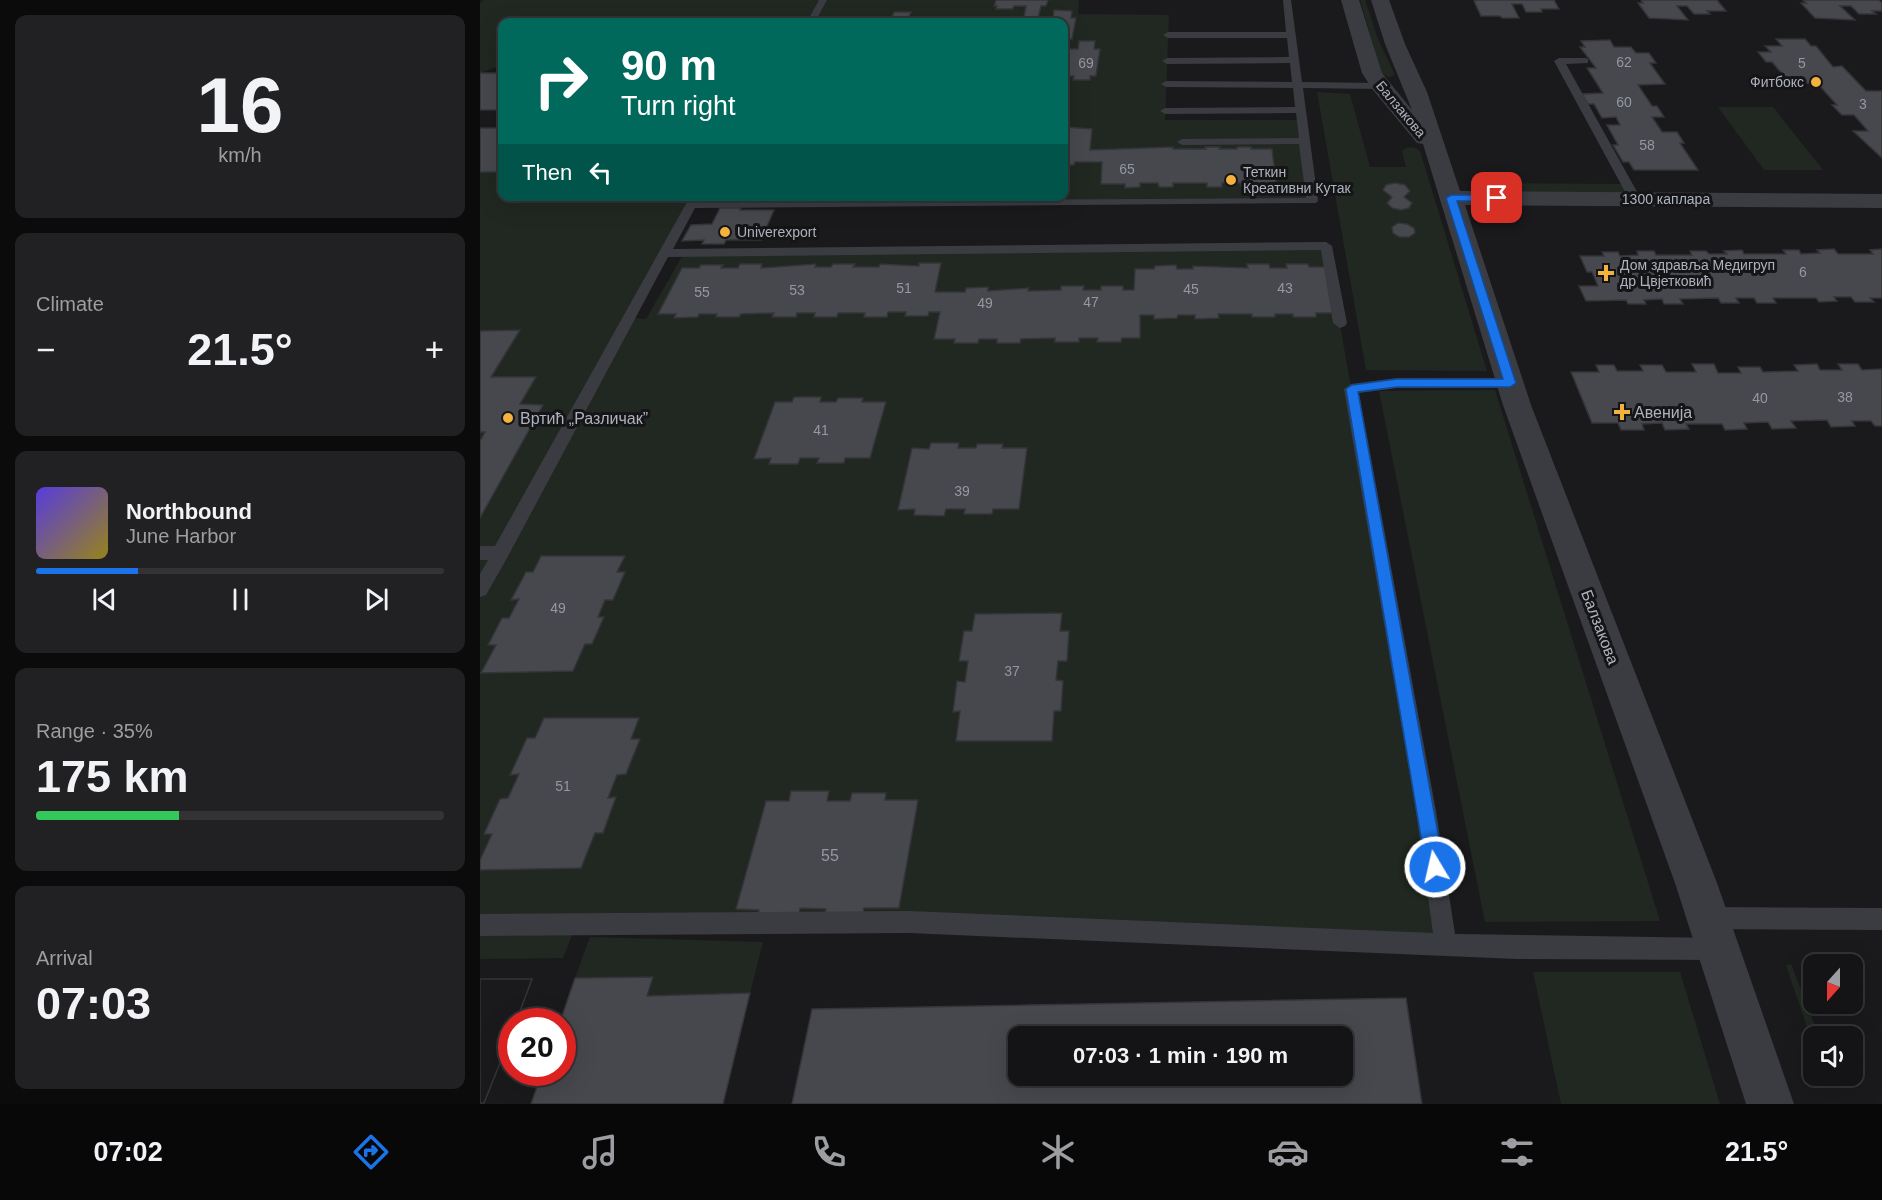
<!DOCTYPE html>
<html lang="en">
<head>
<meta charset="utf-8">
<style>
	:root { --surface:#141416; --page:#212123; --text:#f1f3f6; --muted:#9d9ea1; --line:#333335; --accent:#1a73e8 }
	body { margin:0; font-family:Arial,sans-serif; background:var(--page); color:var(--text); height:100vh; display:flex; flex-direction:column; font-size:22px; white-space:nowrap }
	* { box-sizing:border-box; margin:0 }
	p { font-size:20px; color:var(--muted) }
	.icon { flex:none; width:33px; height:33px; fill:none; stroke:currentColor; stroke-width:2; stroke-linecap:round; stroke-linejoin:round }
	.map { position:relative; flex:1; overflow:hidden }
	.details { display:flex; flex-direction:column; gap:15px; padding:15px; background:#0b0b0c; width:480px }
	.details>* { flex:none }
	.top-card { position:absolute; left:18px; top:18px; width:570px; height:183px; border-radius:12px; box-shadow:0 6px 24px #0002,0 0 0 2px var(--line); background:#00695c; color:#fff; overflow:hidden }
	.needle { width:39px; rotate:201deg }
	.buttons { position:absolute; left:1323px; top:954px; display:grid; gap:12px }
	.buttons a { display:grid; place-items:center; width:60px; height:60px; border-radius:12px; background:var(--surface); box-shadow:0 6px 24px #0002,0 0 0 2px var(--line); font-size:30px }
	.speed { position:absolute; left:18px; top:1008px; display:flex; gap:12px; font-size:30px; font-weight:700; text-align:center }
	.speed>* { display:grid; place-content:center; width:78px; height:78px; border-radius:50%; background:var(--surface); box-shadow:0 6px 24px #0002,0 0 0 2px var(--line); line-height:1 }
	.speed .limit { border:9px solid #d22; background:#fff; color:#111 }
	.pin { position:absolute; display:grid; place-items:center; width:51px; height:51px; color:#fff; margin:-26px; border-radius:12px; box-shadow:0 3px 9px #0006 }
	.me { position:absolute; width:66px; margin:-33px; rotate:351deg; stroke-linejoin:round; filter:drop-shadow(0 0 4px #0008) }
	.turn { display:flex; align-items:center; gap:21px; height:126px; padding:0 24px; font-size:27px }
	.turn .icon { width:78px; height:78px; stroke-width:2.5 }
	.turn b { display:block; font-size:42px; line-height:51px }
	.then { display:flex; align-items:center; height:57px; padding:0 24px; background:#0003; gap:12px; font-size:22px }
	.big { font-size:45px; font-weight:700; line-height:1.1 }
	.details .widget { flex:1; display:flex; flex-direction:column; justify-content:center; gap:9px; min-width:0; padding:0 21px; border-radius:12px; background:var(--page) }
	.details .dial { align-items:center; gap:0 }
	.dial b { font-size:78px; line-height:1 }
	.song { display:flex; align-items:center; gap:18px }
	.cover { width:72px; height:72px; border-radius:9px; background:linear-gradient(135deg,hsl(250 70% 55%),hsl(50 70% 35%)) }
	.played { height:6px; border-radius:3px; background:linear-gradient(90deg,var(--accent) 25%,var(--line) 25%) }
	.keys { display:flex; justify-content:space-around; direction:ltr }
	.heat { display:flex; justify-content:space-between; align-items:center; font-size:33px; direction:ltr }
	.charge { height:9px; border-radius:4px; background:linear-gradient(90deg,#34c759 35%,var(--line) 0) }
	.trip { position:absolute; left:528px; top:1026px; width:345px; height:60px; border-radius:12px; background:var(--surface); box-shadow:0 6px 24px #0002,0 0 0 2px var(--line); font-weight:700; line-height:60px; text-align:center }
	.tabs { display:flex; height:96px; justify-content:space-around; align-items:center; background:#080809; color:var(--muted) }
	.tabs .icon { width:42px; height:42px }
	.tabs .current { color:var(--accent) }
	.tabs b { font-size:27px; color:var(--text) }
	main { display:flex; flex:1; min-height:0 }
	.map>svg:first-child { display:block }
</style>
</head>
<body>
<main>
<section class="details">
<div class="widget dial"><b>16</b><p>km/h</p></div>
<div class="widget"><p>Climate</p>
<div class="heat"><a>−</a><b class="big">21.5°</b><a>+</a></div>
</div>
<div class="widget">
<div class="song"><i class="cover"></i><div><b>Northbound</b><p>June Harbor</p></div></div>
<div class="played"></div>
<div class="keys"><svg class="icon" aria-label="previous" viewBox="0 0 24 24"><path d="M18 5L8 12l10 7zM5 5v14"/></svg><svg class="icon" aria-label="pause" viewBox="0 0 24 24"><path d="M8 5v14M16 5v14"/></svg><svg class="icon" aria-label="next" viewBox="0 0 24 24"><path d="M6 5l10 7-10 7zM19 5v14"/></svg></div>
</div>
<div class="widget"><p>Range · 35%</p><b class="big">175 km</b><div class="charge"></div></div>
<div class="widget"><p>Arrival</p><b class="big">07:03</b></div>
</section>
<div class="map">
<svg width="1402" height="1104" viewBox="0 0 1402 1104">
	<rect width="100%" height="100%" fill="#1a1a1d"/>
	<path fill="#202821" d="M3,0H599L598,14L689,15L685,120H822L832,202L236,204L240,196H584V22H427L430,12H414L412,17H393L390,22H22V65L0,73V3Z
		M880,0H885L898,39L915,75L909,77L902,74Z
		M837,92L870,94L890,167H926L922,151C928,146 934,146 940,151L1007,371L886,370Z
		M1238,107H1293L1343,170H1284Z
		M0,172H22V178L19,183H22V196L215,197L120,370L154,318L166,319L204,253L846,246L946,811L966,945L96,925L83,958L0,959Z
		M1008,183L1142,184L1147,193L1011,192Z
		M1015,390L1180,921L1005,922L899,391Z
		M110,937L283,942L270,993L167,996L172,977L95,978Z
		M1311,964L1339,1036H1334L1333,1045L1306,965Z
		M1053,972H1200L1240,1104H1081Z"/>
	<path fill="#47484d" stroke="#343439" stroke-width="1.5" fill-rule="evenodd" d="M516,0H568L566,6H561L558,18H573L574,10L592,11L591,18H596L592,39H587L585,49H598L599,41H615L614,49H620L616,76H610V80H593L594,76H584V22H537L538,17H544L546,6H534L533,9H516L517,6H514Z
		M998,0H1074L1079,9H1061L1062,12H1046L1042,4H1032L1039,18H1022L1020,16H1001L994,1Z
		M1161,0H1237L1246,11H1227L1230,14H1214L1207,6H1197L1208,20L1169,18L1158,3H1163Z
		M1323,0H1399L1402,3V11H1392L1396,14H1379L1371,6H1360L1375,20L1335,18L1321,3H1326Z
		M414,12H431L427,22H390L393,17H412Z
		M1296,39H1325L1331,46H1336L1353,67L1362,66L1386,91H1402V158L1373,131H1388L1374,115H1362L1352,105H1357L1337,83L1311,84L1292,62H1286L1278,52H1291L1285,46H1302Z
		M1130,40L1134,47H1151L1156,53H1169L1176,63H1170L1185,84L1158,85L1172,106H1177L1184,117H1172L1182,132H1197L1204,143H1200L1218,170H1154L1149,162H1143L1133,145H1138L1127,125H1140L1136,117L1122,118L1114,104H1108L1102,94L1123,93L1107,68H1116L1100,47H1105L1101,41Z
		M0,73H22V110H0Z
		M584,127L612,129L610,150L693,147V149H726L725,147H740L739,149H757V147H771V149H792L796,182L775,183V186H761L760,183H742V187H727V183H693V187H679L678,183H660V187L645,188V184H621L622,162H595L594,165H584Z
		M0,128H22V172H0Z
		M915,183L925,185L930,191L924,197L932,203L929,208L921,210L912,208L907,203L912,197L903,190L906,185Z
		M240,208H261L260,210H294L281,240H246L244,244H222L224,240L202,241L211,225L232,224Z
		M918,223L927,224L934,228L935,233L929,237H919L913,233L912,227Z
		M1354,249L1358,254H1393L1390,250L1402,249V298H1390L1394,302H1375L1371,297H1354L1357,301L1339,302L1336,298H1293L1296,303H1277L1274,298H1256L1259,303H1241L1238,298L1200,299L1203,304H1184L1182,299L1164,300L1166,304H1148L1146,300L1106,301L1099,286H1118L1112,272H1107L1100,256H1124L1122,252H1138L1140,256L1158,255L1157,251H1174L1176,255H1212L1210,251H1226L1229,254H1247L1244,251L1262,250L1264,254H1306L1303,250H1319L1321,254L1340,253L1337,250Z
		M439,263H461L455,292H485L486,288L508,287V291L549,288L548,291L581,290V286H604L603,290H621V286H643V290H654L655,269H674L675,266L696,265L697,269H713V266L768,268L767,264H789L790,268H807L806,264H828L829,267H846L854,313H836V317H813V314H795V317H772V314H738L739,318L715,319V315H698L697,318L674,319V315H660V338H642L641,342H617L618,338H599V342H575V338L541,339L540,343H517V339H499L498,343H474L475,339H454L460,312H449L448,316H425L426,312H408L407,317H384L385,313H358L357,317H334L335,313H317L316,317H292L294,313L261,314L259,317H236L237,314H219L218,317L194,318L196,314H178L202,268H219L221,265H243L241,268H258L260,264H282L281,268L336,264L335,267H351L353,264H375L373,267H399L400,264L439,266Z
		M40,330L11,377H56L40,404L63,405L0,518V441L5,432H0V331Z
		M1212,364H1234L1238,373H1261L1258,367H1280L1283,372L1318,371L1314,365L1337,364L1340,370H1362L1358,364H1378L1382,370L1402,369V426H1395L1391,421H1372L1375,426L1351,427L1347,420L1311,421L1316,428L1292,429L1288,422L1264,423L1267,429L1245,430L1242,424H1206L1209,429L1185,430L1182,423L1162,424L1164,430H1141L1138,423H1112L1091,372H1119L1116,365H1134L1137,371H1163L1160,365H1182L1186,372H1216Z
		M314,397H341L340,402H356L358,398H383L382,402H406L390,458H365L364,463H337L339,458H320L318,464H289L291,458L274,459L295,402H312Z
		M451,443H479L478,448H496L497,444H523L522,448H547L539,509H513L512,514H484L485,509H466L464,516L434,515L435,509L418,510L432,448L449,449Z
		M61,556H145L137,572H145L133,600H125L118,617H124L112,644H105L93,671L1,673L16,645H8L22,618H29L39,599L31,600L46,572H53Z
		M582,613L580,631H589L587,661H578L576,680L583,681L581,711H574L572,741H476L480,711L473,712L477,681L485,682L488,661H479L484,631H492L495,614Z
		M64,718H159L151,739H160L146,774L137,775L128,798L136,797L123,833H115L101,868L0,870V860L12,834H4L20,799L28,798L39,774L30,775L47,738H55Z
		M311,791H349L347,801H370L372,793H406L405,800H438L419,908H384L382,918H344L346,909L320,908L318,920H277L279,910L256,909L286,801H309Z
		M173,977L167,996L270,993L243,1104H51L62,1072H82V1022H80L95,978Z
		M0,979H52L36,1022H32V1033L4,1103H0Z
		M0,979H52L36,1022H32V1033L4,1103H0Z
		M926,998L942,1104H312L332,1009ZM538,1036H862V1076H538Z"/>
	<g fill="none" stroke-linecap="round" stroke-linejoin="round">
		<path fill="#3b3c42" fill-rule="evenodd" d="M339,0H347L335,22H327Z
			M803,0H811L822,82L900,83L905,86L900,89L823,88L838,201L836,203L215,208L193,249L846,242L852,246L867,323L865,326L860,328L853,323L841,250L188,257L27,558L6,595L0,597V574L8,560H0V546H15L207,202L826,198L819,144L702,145L697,142L702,139L819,138L816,113L685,114L680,111L685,108L815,107L813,88L686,87L681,84L686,81L812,82L810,63L687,64L682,61L687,58L809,57L807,38H688L683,35L688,32H806Z
			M1105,58L1108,59V63L1086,64L1161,199L1159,201L1155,203L1149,199L1074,61L1079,58Z
			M917,378H1030L1037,383L1030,388H917L879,393L956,811L975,934L1237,938L1245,941L1248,949L1245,957L1237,960L1037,959L429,933L0,936V914L429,911L953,933L936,811L864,389L871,384Z
			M1229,907L1402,908V930L1229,929L1221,926L1218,918L1221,910Z"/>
		<path fill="#3b3c42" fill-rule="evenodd" d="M861,0H879L902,73L932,110L905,44L891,0H909L925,44L947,92L980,191L1402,194V208L985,205L1051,405L1237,883L1314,1104H1266L1195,883L1023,405L943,144L937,143L893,90L882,73Z"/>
	</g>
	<path fill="#1a73e8" stroke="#114b97" stroke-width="1.5" d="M971,195H1017L1022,198L1017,201H977L1036,383L1030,387H917L878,392L964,867L961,874L955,876L949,874L946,867L866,389L872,385L917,379H1023L966,198Z"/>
	<g fill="#f2b23d" stroke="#151518" stroke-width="2">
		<circle cx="1336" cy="82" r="6"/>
		<circle cx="751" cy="180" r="6"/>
		<circle cx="245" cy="232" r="6"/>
		<path d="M1123 264h6v6h6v6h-6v6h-6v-6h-6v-6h6z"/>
		<path d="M1139 403h6v6h6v6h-6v6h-6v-6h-6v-6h6z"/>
		<circle cx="28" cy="418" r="6"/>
	</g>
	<g text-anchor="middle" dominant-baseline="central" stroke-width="6" stroke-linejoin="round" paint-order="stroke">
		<g font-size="14" fill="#9498a0">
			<text x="1144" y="62">62</text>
			<text x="606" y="63">69</text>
			<text x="1322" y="63">5</text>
			<text x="1144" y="102">60</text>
			<text x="1383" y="104">3</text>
			<text x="1167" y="145">58</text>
			<text x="647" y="169">65</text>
			<text x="1323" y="272">6</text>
			<text x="424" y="288">51</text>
			<text x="805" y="288">43</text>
			<text x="711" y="289">45</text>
			<text x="317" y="290">53</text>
			<text x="222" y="292">55</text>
			<text x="611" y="302">47</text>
			<text x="505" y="303">49</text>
			<text x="1365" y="397">38</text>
			<text x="1280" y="398">40</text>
			<text x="341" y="430">41</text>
			<text x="482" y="491">39</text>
			<text x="78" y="608">49</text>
			<text x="532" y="671">37</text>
			<text x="83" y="786">51</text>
		</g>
		<g font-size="14" fill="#adb2bc" stroke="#151518" text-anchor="start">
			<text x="1324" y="82" text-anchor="end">Фитбокс</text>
			<text x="763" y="172">Теткин<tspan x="763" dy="16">Креативни Кутак</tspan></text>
			<text x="257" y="232">Univerexport</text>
			<text x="1140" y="265">Дом здравља Медигруп<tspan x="1140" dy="16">др Цвјетковић</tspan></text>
		</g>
		<g font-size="14" fill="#adb2bc" stroke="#151518">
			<text transform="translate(921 109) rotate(50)">Балзакова</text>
			<text x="1186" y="199">1300 каплара</text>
		</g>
		<g font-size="16" fill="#adb2bc" stroke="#151518" text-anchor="start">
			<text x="1154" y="412">Авенија</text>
			<text x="40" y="418">Вртић „Различак”</text>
		</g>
		<g font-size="16" fill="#adb2bc" stroke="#151518">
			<text transform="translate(1120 627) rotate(69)">Балзакова</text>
		</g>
		<g font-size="16" fill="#9498a0">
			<text x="350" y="855">55</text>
		</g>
	</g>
</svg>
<div class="buttons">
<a><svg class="needle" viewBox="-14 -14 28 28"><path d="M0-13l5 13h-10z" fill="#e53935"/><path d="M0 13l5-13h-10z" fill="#9d9ea1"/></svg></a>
<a><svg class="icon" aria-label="sound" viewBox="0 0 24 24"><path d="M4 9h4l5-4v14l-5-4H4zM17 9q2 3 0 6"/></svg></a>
</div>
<div class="speed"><div class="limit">20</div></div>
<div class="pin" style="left:1017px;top:198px;background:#d93025"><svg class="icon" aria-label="arrive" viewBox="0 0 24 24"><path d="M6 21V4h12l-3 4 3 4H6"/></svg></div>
<svg class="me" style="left:955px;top:867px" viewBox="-20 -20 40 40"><circle r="17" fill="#1a73e8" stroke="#fff" stroke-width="3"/><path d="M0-11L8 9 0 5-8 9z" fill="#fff"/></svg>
<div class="trip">07:03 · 1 min · 190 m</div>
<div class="top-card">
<div class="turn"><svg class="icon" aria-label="right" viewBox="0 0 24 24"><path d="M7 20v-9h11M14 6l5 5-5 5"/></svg><div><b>90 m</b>Turn right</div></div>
<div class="then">Then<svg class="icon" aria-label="left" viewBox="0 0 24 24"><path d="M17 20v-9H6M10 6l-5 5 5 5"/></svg></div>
</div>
</div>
</main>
<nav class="tabs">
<b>07:02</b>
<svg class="icon current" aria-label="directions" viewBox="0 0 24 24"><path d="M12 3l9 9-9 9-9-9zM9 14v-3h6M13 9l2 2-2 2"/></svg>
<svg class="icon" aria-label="music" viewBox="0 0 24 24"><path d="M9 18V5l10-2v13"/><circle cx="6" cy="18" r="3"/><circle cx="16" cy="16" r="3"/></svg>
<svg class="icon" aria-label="phone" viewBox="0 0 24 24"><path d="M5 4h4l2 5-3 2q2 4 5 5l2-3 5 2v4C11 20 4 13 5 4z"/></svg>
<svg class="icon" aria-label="climate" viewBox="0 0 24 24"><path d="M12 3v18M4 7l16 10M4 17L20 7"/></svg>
<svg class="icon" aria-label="car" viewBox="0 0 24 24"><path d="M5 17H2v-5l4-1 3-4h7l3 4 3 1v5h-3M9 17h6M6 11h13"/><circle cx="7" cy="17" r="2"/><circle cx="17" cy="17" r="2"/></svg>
<svg class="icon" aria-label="filters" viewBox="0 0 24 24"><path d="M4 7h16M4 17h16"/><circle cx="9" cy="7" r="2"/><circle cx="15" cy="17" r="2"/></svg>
<b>21.5°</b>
</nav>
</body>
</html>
